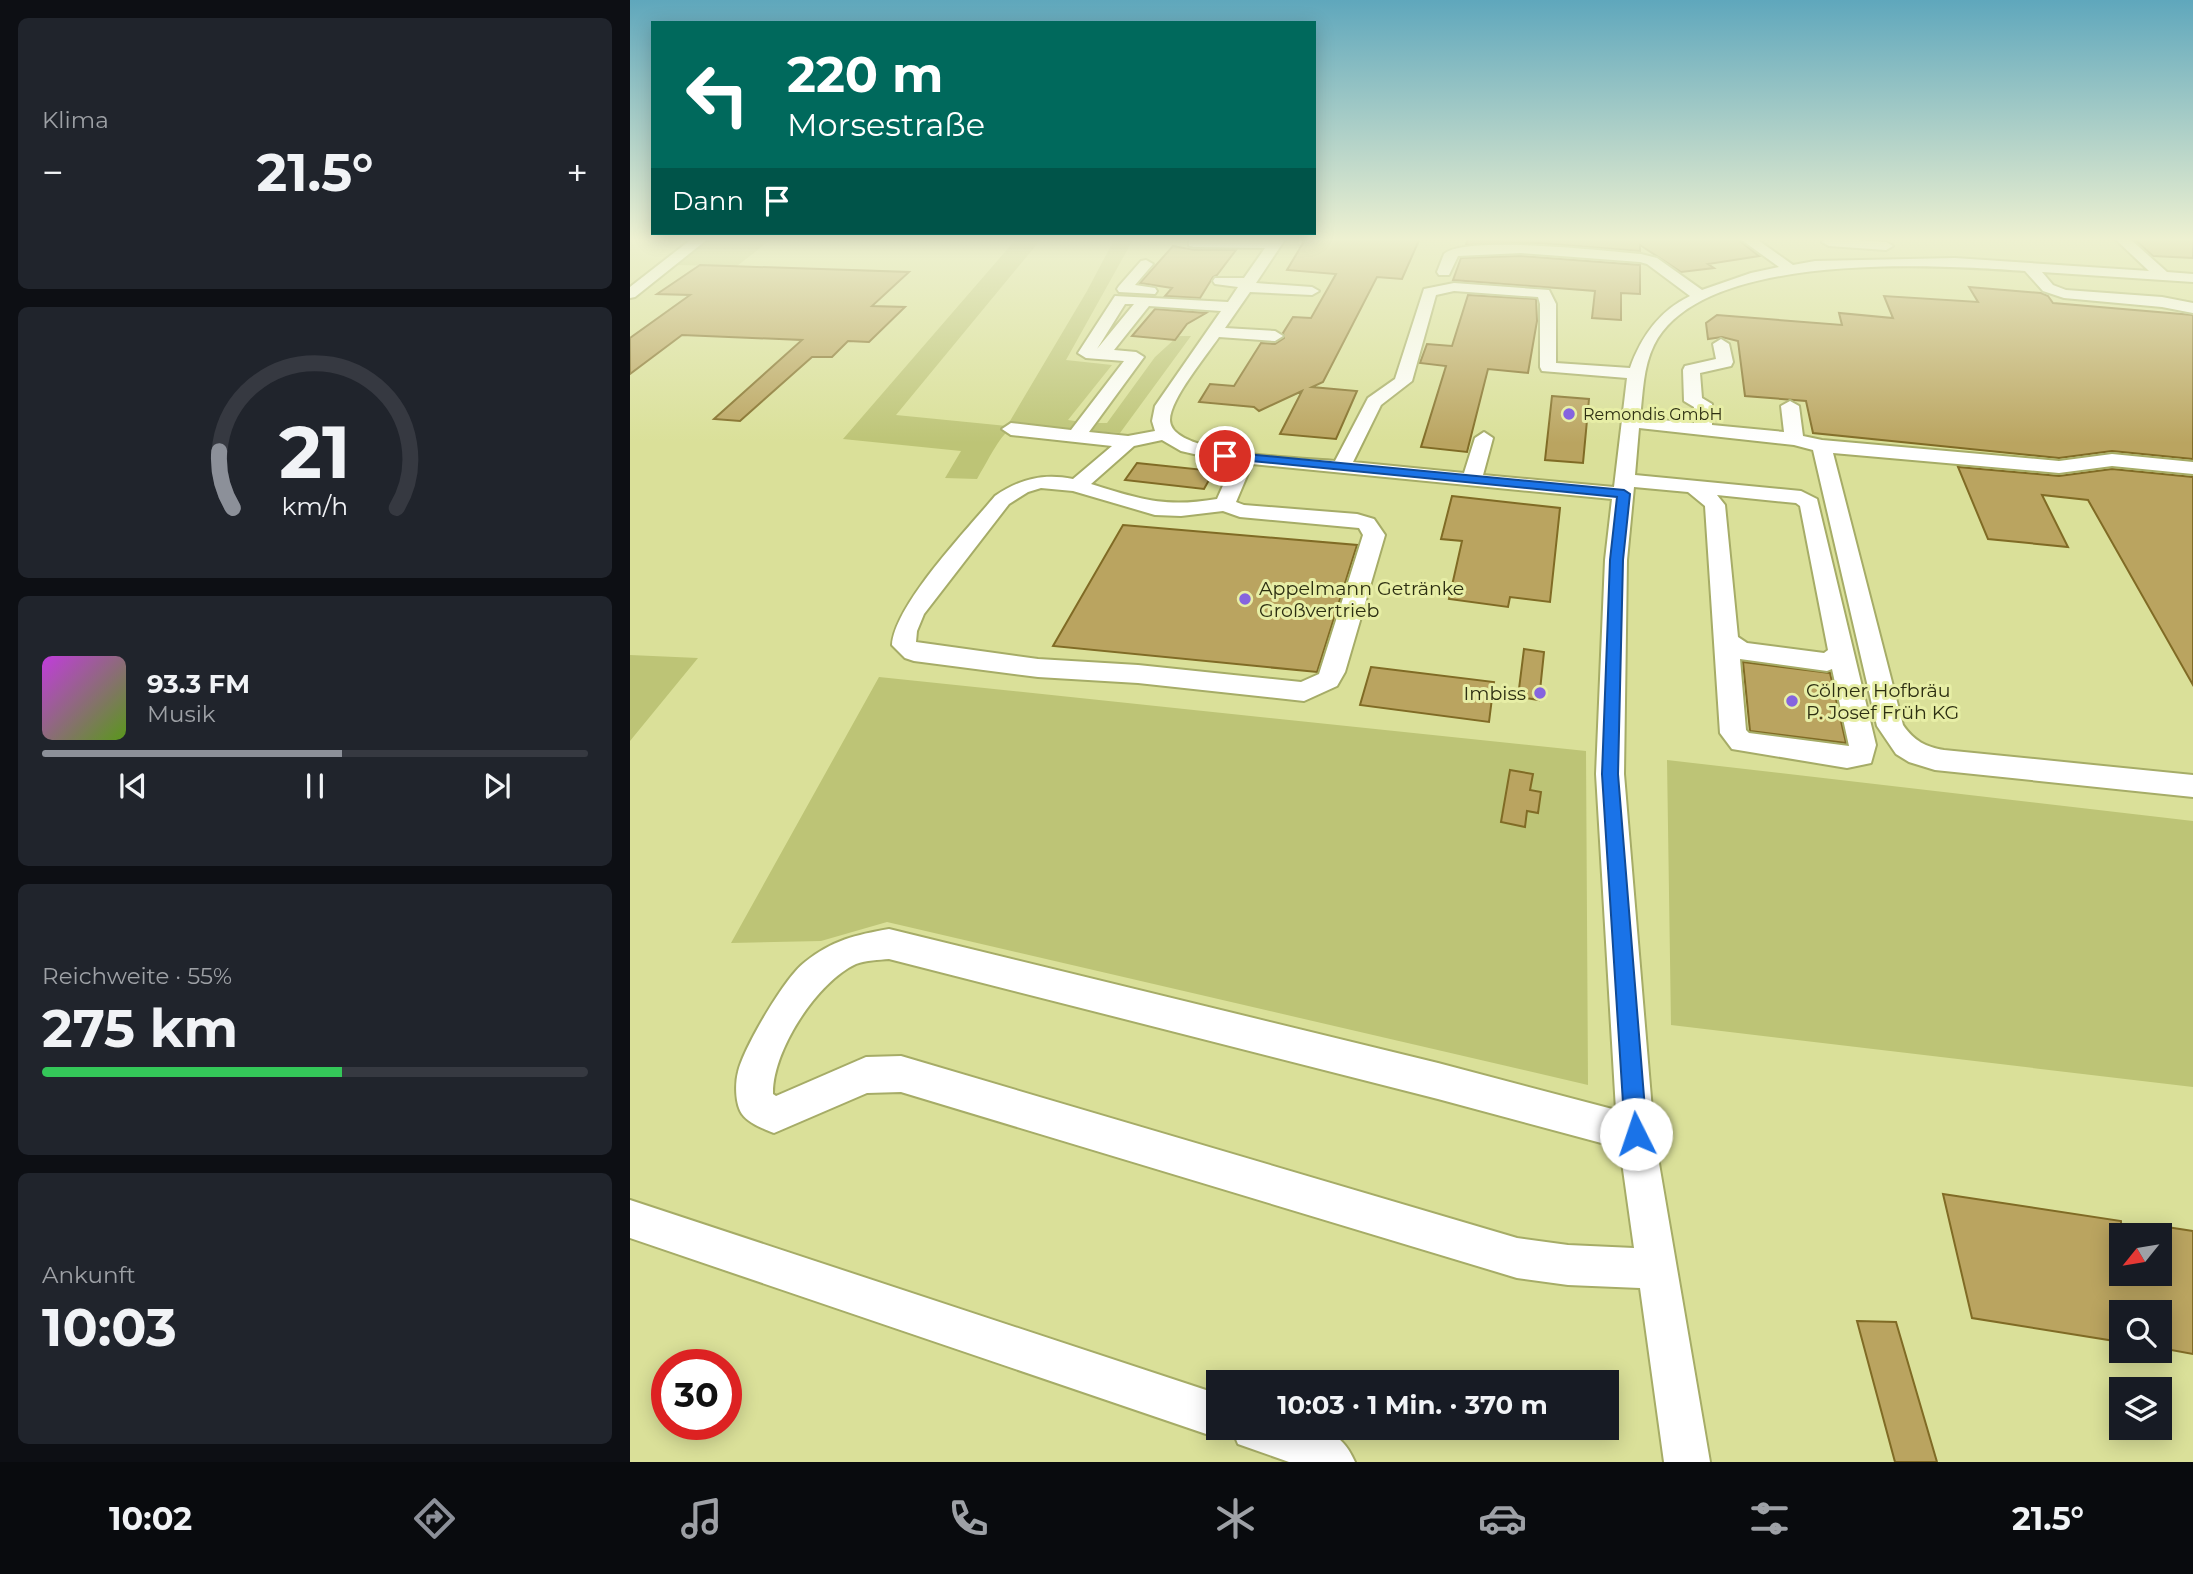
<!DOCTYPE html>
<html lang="de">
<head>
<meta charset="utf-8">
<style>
	:root { --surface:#171b24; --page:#20242c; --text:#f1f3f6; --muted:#9ea1a6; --line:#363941; --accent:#8c9099 }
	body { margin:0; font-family:Montserrat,sans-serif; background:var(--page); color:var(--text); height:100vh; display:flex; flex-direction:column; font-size:26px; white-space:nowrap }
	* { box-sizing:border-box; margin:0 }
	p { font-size:23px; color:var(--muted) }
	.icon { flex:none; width:38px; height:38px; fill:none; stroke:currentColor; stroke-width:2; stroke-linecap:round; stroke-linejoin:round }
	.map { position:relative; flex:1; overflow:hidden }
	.side { display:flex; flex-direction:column; gap:18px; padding:18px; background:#0d0f14; width:630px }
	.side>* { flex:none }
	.guide { position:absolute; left:21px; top:21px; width:665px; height:214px; border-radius:0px; box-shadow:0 4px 18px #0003; background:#00695c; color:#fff; overflow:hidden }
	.needle { width:46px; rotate:240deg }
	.controls { position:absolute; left:1479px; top:1223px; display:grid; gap:14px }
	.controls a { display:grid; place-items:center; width:63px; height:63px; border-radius:0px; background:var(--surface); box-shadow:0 4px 18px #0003; font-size:35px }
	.speed { position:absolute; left:21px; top:1349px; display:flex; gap:14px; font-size:35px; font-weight:700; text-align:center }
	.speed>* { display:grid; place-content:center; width:91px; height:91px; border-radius:50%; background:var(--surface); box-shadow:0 4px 18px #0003; line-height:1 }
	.speed .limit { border:10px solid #d22; background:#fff; color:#111 }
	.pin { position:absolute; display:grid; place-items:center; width:60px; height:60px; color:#fff; margin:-30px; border:4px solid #fff; border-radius:50%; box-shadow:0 2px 7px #0007 }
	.me { position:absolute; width:77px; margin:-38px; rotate:356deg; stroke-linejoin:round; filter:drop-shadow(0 0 5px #0008) }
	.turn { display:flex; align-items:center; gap:24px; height:147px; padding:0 21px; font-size:32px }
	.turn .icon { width:91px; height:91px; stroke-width:2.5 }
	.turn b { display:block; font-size:49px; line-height:60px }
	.then { display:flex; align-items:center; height:66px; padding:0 21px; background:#0003; gap:14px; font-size:26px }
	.big { font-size:52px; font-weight:700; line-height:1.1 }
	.side .widget { flex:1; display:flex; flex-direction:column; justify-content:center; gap:10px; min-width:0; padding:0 24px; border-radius:10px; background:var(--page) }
	.side .dial { align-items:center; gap:0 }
	.dial svg { height:182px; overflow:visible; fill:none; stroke:var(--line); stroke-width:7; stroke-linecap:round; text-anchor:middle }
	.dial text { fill:var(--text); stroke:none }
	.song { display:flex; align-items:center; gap:21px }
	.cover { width:84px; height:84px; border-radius:10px; background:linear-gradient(135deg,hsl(290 70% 55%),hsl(90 70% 35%)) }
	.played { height:7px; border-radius:4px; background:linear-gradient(90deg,var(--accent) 55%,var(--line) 55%) }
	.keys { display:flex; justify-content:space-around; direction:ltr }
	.heat { display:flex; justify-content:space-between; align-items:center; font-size:38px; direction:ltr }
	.charge { height:10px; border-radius:5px; background:linear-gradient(90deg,#34c759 55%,var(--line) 0) }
	.trip { position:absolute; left:576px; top:1370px; width:413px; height:70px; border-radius:0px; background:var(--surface); box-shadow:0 4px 18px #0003; font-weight:700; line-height:70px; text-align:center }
	.tab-bar { display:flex; height:112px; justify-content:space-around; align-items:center; background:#090b0e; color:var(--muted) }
	.tab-bar .icon { width:49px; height:49px }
	.tab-bar .active { color:var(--accent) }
	.tab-bar b { font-size:32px; color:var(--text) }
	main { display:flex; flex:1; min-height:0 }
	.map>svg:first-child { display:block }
</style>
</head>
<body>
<main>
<section class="side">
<div class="widget"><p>Klima</p>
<div class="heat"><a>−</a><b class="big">21.5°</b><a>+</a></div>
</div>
<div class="widget dial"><svg viewBox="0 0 100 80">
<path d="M14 69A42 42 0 1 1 86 69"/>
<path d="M14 69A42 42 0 0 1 8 44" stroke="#8c9099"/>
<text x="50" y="56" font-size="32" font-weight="700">21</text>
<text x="50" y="72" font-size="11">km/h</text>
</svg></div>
<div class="widget">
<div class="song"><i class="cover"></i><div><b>93.3 FM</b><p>Musik</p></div></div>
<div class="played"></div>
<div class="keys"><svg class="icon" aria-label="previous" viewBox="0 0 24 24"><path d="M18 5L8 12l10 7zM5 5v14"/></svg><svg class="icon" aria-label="pause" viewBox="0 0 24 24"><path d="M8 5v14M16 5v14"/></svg><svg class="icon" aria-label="next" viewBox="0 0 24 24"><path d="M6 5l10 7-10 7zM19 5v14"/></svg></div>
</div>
<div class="widget"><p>Reichweite · 55%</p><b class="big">275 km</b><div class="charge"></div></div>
<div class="widget"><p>Ankunft</p><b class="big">10:03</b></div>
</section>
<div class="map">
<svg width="1563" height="1462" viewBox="0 0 1563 1462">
	<rect width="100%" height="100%" fill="#dae099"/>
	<path fill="#bdc476" d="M77,238H143L107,266L40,265Z
		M387,238H412L266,415L377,426L457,291L485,238H504L436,360L482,365L438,420L451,422L445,429C374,422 383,416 347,479L315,478L331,451L213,439Z
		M548,336H561L490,433L462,431L468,423H477L525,357Z
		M0,655L68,658L0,741Z
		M249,677L956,751L958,1085L257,922L191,941L101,943Z
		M1037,760L1563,821V1087L1041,1025Z"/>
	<path fill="#baa460" stroke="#806b25" stroke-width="2" d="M676,238H790L772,279L747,277L693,382L682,387L727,391L706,439L650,434L672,391L629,411L624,407L569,402L580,384L604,386L631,343L645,344L654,338L653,333L663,317L681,318L706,274L657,270Z
		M838,238H1106L1129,256L1078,264L1084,268L1051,272L1010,245V251L908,243L836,245Z
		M1503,238H1563V258L1523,256Z
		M543,246L564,250H606L587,275L583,277L570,298L535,296L542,288L510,283Z
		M891,256L1010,265V294L991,293V320L962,318L965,291L823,280L831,258Z
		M70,265L279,272L242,306L275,307L239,342L218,341L202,357H182L110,421L84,419L172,340L52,335L0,374V338L60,295L27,294Z
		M1339,287L1411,293L1418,296L1423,303L1563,315V459L1482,451L1429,458L1183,433L1176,401L1115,396L1108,341L1092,337L1078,339L1076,323L1087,315L1212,325L1209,313L1263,318L1254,296L1348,302Z
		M838,295L906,299L907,321L898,373L858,369L837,452L791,447L816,366L790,363L797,344L822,346Z
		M525,309L576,313L557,324L545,340L502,336Z
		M922,396L959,399L953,463L915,460Z
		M507,463L584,471L574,489L495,480Z
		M1328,467L1429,476L1482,469L1563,477V685L1458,500L1412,495L1438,547L1358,539Z
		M822,496L930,508L920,602L880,597L878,607L819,599L832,541L811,539Z
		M493,525L727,545L687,672L423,646Z
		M894,649L914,652L909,700L888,697Z
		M1113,662L1200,673L1216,743L1120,731Z
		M741,667L864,682L859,722L730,705Z
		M880,770L903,774L900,790L911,792L908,813L897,811L895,827L871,822Z
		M1313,1194L1491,1221V1274H1530V1226L1563,1231V1354L1530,1348V1312H1491V1342L1342,1318Z
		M1227,1321L1266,1322L1307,1462H1265Z"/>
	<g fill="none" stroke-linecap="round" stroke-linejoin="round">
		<g stroke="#a6ac67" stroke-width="4">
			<path id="minor" d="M63,238H79L5,297L0,298V287Z
				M642,238H656L626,283L682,287L689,291L682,295L620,292L595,328L645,331L653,336L645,341L589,337C577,355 540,399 540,420C540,456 676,458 705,461L738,398L765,379L794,289L824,283L919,290L926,304V363L1000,368C1011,337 1029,311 1060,296L1017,264L1010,262L891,253L828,256L819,275H809L807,272L814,254C835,235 977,251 1011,254L1027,258L1072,290L1121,273L1149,267L1109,238H1125L1163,265L1185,261L1325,258L1519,271L1484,238H1499L1537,272L1563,274V282L1412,272L1423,285L1436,290L1532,297L1563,303V313L1532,307L1434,298L1413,291L1395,271C1305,265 1072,250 1024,345C1013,367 1013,393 1010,418L1064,423V407L1054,401L1053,370L1055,366L1086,359L1083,344L1091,339L1099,344L1103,362L1101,366L1070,373L1072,398L1082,404V425L1154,432L1151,406L1160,401L1169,406L1173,436L1192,440L1429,461L1482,454L1563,462V474L1482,466L1429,473L1203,453L1273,725C1284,741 1296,747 1314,750L1563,775V797L1305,770L1279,762L1266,754L1247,726L1183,450L1164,445L1009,428L1005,475L1171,491L1187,499L1246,745L1241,763L1217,768L1102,749L1090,733L1075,506L1058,492L1004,487L997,560L994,774L1024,1134L1080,1462H1034L1010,1288L938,1285L887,1278L271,1092L237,1093L144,1133C134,1129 118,1123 112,1114C105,1104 105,1083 108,1072C114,1047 155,977 175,962C203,940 225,935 259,929L808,1063L986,1110L966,774L975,560L982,499L622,464L606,502L614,505L727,514L744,519L755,535L715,672L707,686L674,701L508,683L408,677L284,661L275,658L262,645C265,604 337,530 365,496C390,479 413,473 443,479L482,446L381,435L372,429L381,423L441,430L494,361L456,358L448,353L485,296L598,302L608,287L585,284L583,281L585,278H614L635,248L564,247L559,246V240ZM824,291L908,297L910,304V367L912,371L997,378L984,487L853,475L863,438L854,432L845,438L834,473L723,462L751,405L782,381L806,295ZM495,304H504L467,349ZM519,306L591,311L525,406L522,421L525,431L498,436L459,432L514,357L506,352L484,350ZM532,440L551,451L603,463L587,499C534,508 510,499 461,484L504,446ZM411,488L443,491L525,515L551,516L593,511L610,517L729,528L733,535L689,674L671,682L508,665L408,659L286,642L287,631L294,614L379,504L398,492ZM1087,495L1166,503L1170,506L1198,650L1194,653L1117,643L1108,637L1095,505ZM1110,659L1197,671L1202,669L1219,746L1119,733L1116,730ZM259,959L808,1099L990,1148L1004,1248L938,1245L887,1238L271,1056L236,1057L146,1096L143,1094C142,1051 187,982 226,964C236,960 249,960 259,959Z
				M1197,238L1256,242L1263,246L1256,250L1199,246L1192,242Z
				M516,260L523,264L505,285L525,288L527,291L525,294L489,292L487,289L489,286L511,261Z
				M0,1200L588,1394V1428H690C708,1435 717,1444 725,1462H659L608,1444L603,1432L588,1438L0,1238Z"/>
		</g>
		<use href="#minor" fill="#fff" fill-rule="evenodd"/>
	</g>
	<linearGradient id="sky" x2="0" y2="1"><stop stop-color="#5fa7bc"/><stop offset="0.54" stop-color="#eef1d1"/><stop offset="1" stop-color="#eef1d1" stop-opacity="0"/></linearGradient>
	<rect width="1563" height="443" fill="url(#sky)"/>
	<path fill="#1a73e8" stroke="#114b97" stroke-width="2" d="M595,452L994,490L1000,494L993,560L988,774L1017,1134L1014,1142L1006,1145L998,1142L995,1134L972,774L980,560L987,497L591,458V453Z"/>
	<g fill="#8564df" stroke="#e7eea6" stroke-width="2.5">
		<circle cx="939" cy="414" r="7"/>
		<circle cx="615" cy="599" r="7"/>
		<circle cx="910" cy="693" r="7"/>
		<circle cx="1162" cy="701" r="7"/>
	</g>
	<g text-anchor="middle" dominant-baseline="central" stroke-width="6" stroke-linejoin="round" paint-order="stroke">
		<g font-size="16" fill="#2d2f12" stroke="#e7eea6" text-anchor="start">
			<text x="953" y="414">Remondis GmbH</text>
		</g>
		<g font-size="19" fill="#2d2f12" stroke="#e7eea6" text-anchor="start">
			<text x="629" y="588">Appelmann Getränke<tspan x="629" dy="22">Großvertrieb</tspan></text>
			<text x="1176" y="690">Cölner Hofbräu<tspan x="1176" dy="22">P. Josef Früh KG</tspan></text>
			<text x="896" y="693" text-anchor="end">Imbiss</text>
		</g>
	</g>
</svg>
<div class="controls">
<a><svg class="needle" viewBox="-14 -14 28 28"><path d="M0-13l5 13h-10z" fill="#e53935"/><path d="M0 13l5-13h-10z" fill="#9ea1a6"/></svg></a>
<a><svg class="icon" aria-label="search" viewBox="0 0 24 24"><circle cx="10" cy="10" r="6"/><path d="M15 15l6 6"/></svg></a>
<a><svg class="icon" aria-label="layers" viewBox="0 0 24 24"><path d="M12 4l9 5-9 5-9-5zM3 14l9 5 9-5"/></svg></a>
</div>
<div class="speed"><div class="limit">30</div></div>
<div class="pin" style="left:595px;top:456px;background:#d93025"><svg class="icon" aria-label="arrive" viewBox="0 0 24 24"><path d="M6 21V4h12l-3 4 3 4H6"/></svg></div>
<svg class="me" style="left:1006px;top:1134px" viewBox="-20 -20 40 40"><circle r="19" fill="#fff"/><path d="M0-13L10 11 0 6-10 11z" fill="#1a73e8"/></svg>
<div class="trip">10:03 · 1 Min. · 370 m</div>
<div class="guide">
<div class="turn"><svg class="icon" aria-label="left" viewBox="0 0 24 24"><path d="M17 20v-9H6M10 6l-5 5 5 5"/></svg><div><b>220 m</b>Morsestraße</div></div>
<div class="then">Dann<svg class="icon" aria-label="arrive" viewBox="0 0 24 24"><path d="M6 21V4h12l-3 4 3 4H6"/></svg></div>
</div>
</div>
</main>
<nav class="tab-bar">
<b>10:02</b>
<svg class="icon active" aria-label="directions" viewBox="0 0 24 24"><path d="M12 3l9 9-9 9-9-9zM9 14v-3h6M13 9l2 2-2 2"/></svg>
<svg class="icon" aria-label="music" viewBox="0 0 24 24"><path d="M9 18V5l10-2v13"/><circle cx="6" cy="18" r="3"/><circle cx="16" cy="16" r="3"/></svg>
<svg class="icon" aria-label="phone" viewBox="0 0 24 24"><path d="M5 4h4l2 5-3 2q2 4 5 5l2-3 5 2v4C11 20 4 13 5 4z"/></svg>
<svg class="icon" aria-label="climate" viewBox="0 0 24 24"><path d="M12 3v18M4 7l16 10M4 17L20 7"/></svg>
<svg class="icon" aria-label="car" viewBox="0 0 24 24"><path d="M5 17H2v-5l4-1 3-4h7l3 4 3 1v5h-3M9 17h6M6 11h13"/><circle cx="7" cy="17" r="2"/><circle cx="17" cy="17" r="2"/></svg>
<svg class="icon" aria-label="filters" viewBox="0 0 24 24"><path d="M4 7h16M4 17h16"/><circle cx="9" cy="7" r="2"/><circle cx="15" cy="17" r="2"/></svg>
<b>21.5°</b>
</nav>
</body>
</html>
